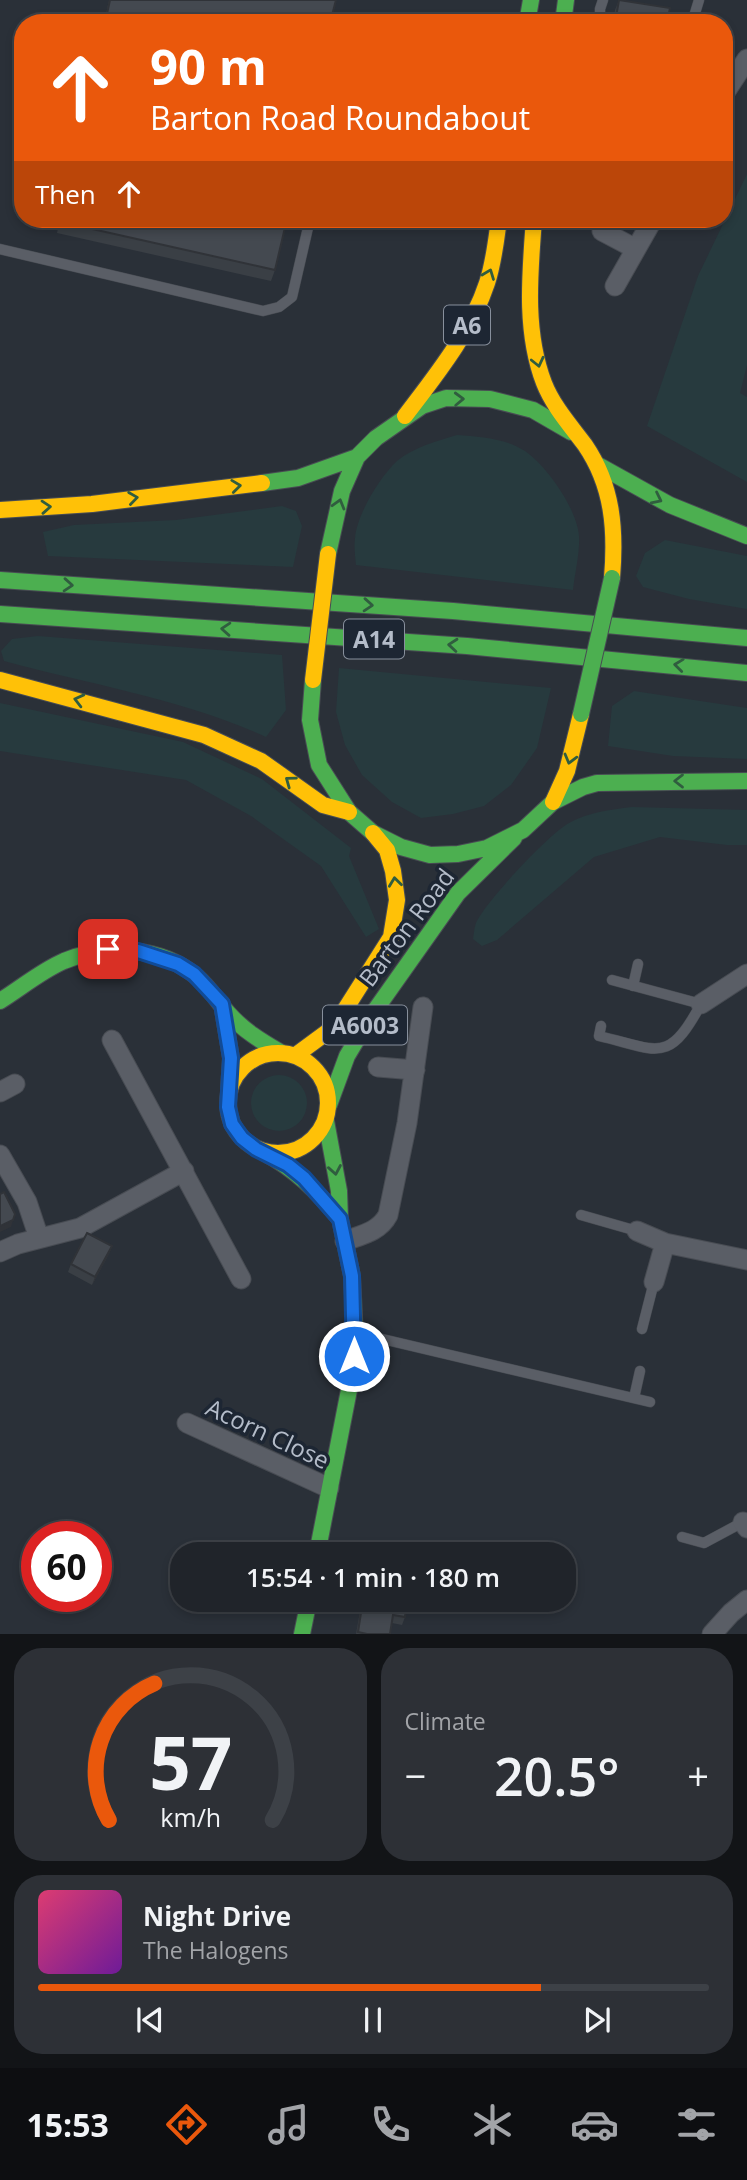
<!DOCTYPE html>
<html lang="en">
<head>
<meta charset="utf-8">
<style>
	:root { --surface:#20242a; --page:#2d3036; --text:#f1f3f6; --muted:#a2a4a8; --line:#3d4147; --accent:#ea580c }
	body { margin:0; font-family:"Open Sans",sans-serif; background:var(--page); color:var(--text); height:100vh; display:flex; flex-direction:column; font-size:26px; white-space:nowrap }
	* { box-sizing:border-box; margin:0 }
	p { font-size:23px; color:var(--muted) }
	.icon { flex:none; width:38px; height:38px; fill:none; stroke:currentColor; stroke-width:2; stroke-linecap:round; stroke-linejoin:round }
	.map { position:relative; height:1634px; overflow:hidden }
	.drawer { display:flex; flex-direction:column; gap:14px; padding:14px; background:#121417; flex:1 }
	.drawer>* { flex:none }
	.top-card { position:absolute; left:14px; top:14px; width:719px; height:214px; border-radius:28px; box-shadow:0 4px 10px #0003,0 0 0 2px var(--line); background:#ea580c; color:#fff; overflow:hidden }
	.speed { position:absolute; left:21px; top:1521px; display:flex; gap:14px; font-size:35px; font-weight:700; text-align:center }
	.speed>* { display:grid; place-content:center; width:91px; height:91px; border-radius:50%; background:var(--surface); box-shadow:0 4px 10px #0003,0 0 0 2px var(--line); line-height:1 }
	.speed .limit { border:10px solid #d22; background:#fff; color:#111 }
	.pin { position:absolute; display:grid; place-items:center; width:60px; height:60px; color:#fff; margin:-30px; border-radius:14px; box-shadow:0 4px 10px #0006 }
	.me { position:absolute; width:77px; margin:-38px; rotate:0deg; stroke-linejoin:round; filter:drop-shadow(0 0 5px #0008) }
	.turn { display:flex; align-items:center; gap:24px; height:147px; padding:0 21px; font-size:32px }
	.turn .icon { width:91px; height:91px; stroke-width:2.5 }
	.turn b { display:block; font-size:49px; line-height:60px }
	.then { display:flex; align-items:center; height:66px; padding:0 21px; background:#0003; gap:14px; font-size:26px }
	.big { font-size:52px; font-weight:600; line-height:1.1 }
	.drawer .tile { flex:1; display:flex; flex-direction:column; justify-content:center; gap:10px; min-width:0; padding:0 24px; border-radius:28px; background:var(--page) }
	.drawer .dial { align-items:center; gap:0 }
	.dial svg { height:182px; overflow:visible; fill:none; stroke:var(--line); stroke-width:7; stroke-linecap:round; text-anchor:middle }
	.dial text { fill:var(--text); stroke:none }
	.song { display:flex; align-items:center; gap:21px }
	.cover { width:84px; height:84px; border-radius:10px; background:linear-gradient(135deg,hsl(340 70% 55%),hsl(280 70% 35%)) }
	.played { height:7px; border-radius:4px; background:linear-gradient(90deg,var(--accent) 75%,var(--line) 75%) }
	.keys { display:flex; justify-content:space-around; direction:ltr }
	.heat { display:flex; justify-content:space-between; align-items:center; font-size:38px; direction:ltr }
	.drawer .tiles { flex:1; display:grid; gap:14px; grid-template-columns:1fr 1fr }
	.tile:last-child { grid-column:span 2 }
	.trip { position:absolute; left:170px; top:1542px; width:406px; height:70px; border-radius:28px; background:var(--surface); box-shadow:0 4px 10px #0003,0 0 0 2px var(--line); font-weight:600; line-height:70px; text-align:center }
	.menu { display:flex; height:112px; justify-content:space-around; align-items:center; background:#0d0e11; color:var(--muted) }
	.menu .icon { width:49px; height:49px }
	.menu .active { color:var(--accent) }
	.menu b { font-size:32px; color:var(--text) }
	.map>svg:first-child { display:block }
</style>
</head>
<body>
<div class="map">
<svg width="747" height="1634" viewBox="0 0 747 1634">
	<rect width="100%" height="100%" fill="#2a3038"/>
	<path fill="#273a3e" d="M747,174V365L740,393L747,397V482L647,426L698,276Z
		M457,435C480,437 505,438 525,451C547,466 577,509 579,536C580,553 575,572 573,590L356,565C355,556 354,546 355,538C357,514 380,477 397,461C414,447 437,441 457,435Z
		M282,506L296,511L302,526L293,567L48,556L43,532L74,525L176,520Z
		M665,540L747,556V609L689,599L643,587L636,576L645,553Z
		M38,636L282,655L286,710L266,737C183,699 92,685 4,661L1,651L12,639Z
		M339,668L551,688L537,748L511,785L484,806L453,814L421,818L392,802L362,775L345,745L336,712Z
		M634,691L747,708V759L673,756L608,746L612,706Z
		M0,703L183,742L262,779L351,848L349,856L379,929L366,937L321,866L251,816L186,780L0,751Z
		M632,807L747,810V845H727L660,837L594,857L497,940L482,946L473,939C474,934 474,928 476,923C486,901 548,835 569,823C589,812 609,810 632,807Z
		M251 1103a28 28 0 1 1 56 0a28 28 0 1 1-56 0Z"/>
	<g fill="none" stroke-linecap="round" stroke-linejoin="round">
		<g stroke="#484c53" stroke-width="11">
			<path id="lane" d="M600,23V9L603,0
				M692,23L699,0
				M0,249L263,311L279,307L292,297L310,219
				M633,986L638,964
				M601,1026L599,1036C659,1050 668,1065 701,1004L612,980
				M581,1215L637,1231
				M642,1329L654,1282
				M361,1336L378,1338L650,1402
				M634,1398L640,1371
				M682,1537L704,1543L745,1521"/>
		</g>
		<g stroke="#484c53" stroke-width="21">
			<path id="street" d="M724,94L747,59
				M602,231L636,249
				M615,286L653,219
				M701,1004L747,974
				M112,1040L241,1279
				M378,1067L415,1070
				M0,1092L15,1084
				M0,1155L27,1202L39,1238
				M637,1231L665,1243L747,1260
				M345,1241C361,1235 379,1232 388,1215L407,1123L423,1007
				M0,1252L18,1244L80,1228L184,1171
				M654,1282L665,1243
				M187,1423L329,1488
				M743,1522L747,1528
				M712,1634L731,1613L747,1600"/>
		</g>
		<g stroke="#484c53" stroke-width="18">
			<path id="fast" d="M527,23L531,0
				M563,23L566,0
				M598,465L670,505L747,536
				M262,483L298,478L357,457
				M328,554L342,491L357,457L376,438L422,406L446,398L490,399L533,410L571,432
				M0,580L453,611L747,638
				M0,614L467,646L747,673
				M313,680L310,720L319,765L349,812L373,833L401,847L430,855L458,854L487,848L523,830L553,802L583,787L597,783L747,781
				M0,1001C21,988 41,971 64,961C106,944 161,946 197,977C209,987 218,1002 228,1013C243,1030 261,1041 280,1052
				M222,1004L231,1058L229,1089
				M329,1105L347,1056L371,1016L458,893L514,838
				M263,1152C295,1169 317,1191 340,1219
				M317,1554L349,1390L355,1336L352,1276L340,1219L339,1191L326,1121
				M302,1634L309,1600"/>
		</g>
		<g stroke="#484c53" stroke-width="18">
			<path id="slow" d="M534,219C530,273 524,331 544,383C553,406 570,425 585,445C613,486 616,530 612,578
				M405,416C436,375 471,332 487,283C494,262 496,241 499,219
				M0,510L92,504L262,483
				M0,680L204,735L261,761L323,805L349,812
				M553,802L567,771L581,714
				M228 1103a50 50 0 1 1 100 0a50 50 0 1 1-100 0Z
				M296,1055L334,1027L391,937L397,900L393,871L387,850L373,833"/>
		</g>
		<use href="#lane" stroke="#5a5e66" stroke-width="10"/>
		<use href="#street" stroke="#5a5e66" stroke-width="19"/>
		<use href="#fast" stroke="#4caf50" stroke-width="16"/>
		<use href="#slow" stroke="#ffc107" stroke-width="16"/>
		<g stroke="#474c53" stroke-width="18" stroke-linecap="butt">
			<path id="fast-bridge" d="M581,714L612,578"/>
		</g>
		<g stroke="#474c53" stroke-width="18" stroke-linecap="butt">
			<path id="slow-bridge" d="M313,680L328,554"/>
		</g>
		<use href="#fast-bridge" stroke="#4caf50" stroke-width="16"/>
		<use href="#slow-bridge" stroke="#ffc107" stroke-width="16"/>
	</g>
	<path fill="#3a3f45" d="M109,0H336L330,23H104Z
		M619,0L667,23H613L615,10Z
		M60,219H287L275,270L271,281L57,233Z
		M112,1246L109,1254L92,1285L68,1272L71,1264Z
		M362,1600H396L405,1617L402,1625L392,1623L390,1634H356Z"/>
	<path fill="#303338" d="M13,1220L11,1227L0,1232V1226Z
		M112,1246L109,1254L92,1285L95,1277Z"/>
	<path fill="#444950" stroke="#303338" stroke-width="2" d="M110,0H336L330,23H105Z
		M619,0L670,8L667,23H615Z
		M62,219H287L275,270L61,222Z
		M4,1192L15,1214L13,1220L0,1226V1194Z
		M87,1233L112,1246L95,1277L71,1264Z
		M363,1600H396L407,1602L405,1617L393,1615L390,1634H367L358,1632Z"/>
	<defs><path id="oneway-chevron" d="M-2-3.5L2.5 0L-2 3.5" fill="none" stroke-width="1.6" stroke-linecap="round" stroke-linejoin="round" transform="scale(1.75)"/></defs>
	<g stroke="#305d3f">
		<use href="#oneway-chevron" transform="translate(489 274) rotate(-69)"/>
		<use href="#oneway-chevron" transform="translate(538 362) rotate(77)"/>
		<use href="#oneway-chevron" transform="translate(459 399) rotate(-2)"/>
		<use href="#oneway-chevron" transform="translate(236 486) rotate(-7)"/>
		<use href="#oneway-chevron" transform="translate(133 498) rotate(-8)"/>
		<use href="#oneway-chevron" transform="translate(657 499) rotate(26)"/>
		<use href="#oneway-chevron" transform="translate(339 504) rotate(-74)"/>
		<use href="#oneway-chevron" transform="translate(46 507) rotate(-4)"/>
		<use href="#oneway-chevron" transform="translate(68 585) rotate(4)"/>
		<use href="#oneway-chevron" transform="translate(368 605) rotate(4)"/>
		<use href="#oneway-chevron" transform="translate(226 629) rotate(-176)"/>
		<use href="#oneway-chevron" transform="translate(453 645) rotate(-175)"/>
		<use href="#oneway-chevron" transform="translate(679 665) rotate(-173)"/>
		<use href="#oneway-chevron" transform="translate(79 700) rotate(-166)"/>
		<use href="#oneway-chevron" transform="translate(570 759) rotate(105)"/>
		<use href="#oneway-chevron" transform="translate(290 781) rotate(-144)"/>
		<use href="#oneway-chevron" transform="translate(679 781) rotate(180)"/>
		<use href="#oneway-chevron" transform="translate(395 882) rotate(-97)"/>
		<use href="#oneway-chevron" transform="translate(335 1170) rotate(80)"/>
	</g>
	<g fill="none" stroke-linecap="round" stroke-linejoin="round">
		<g stroke="#114b97" stroke-width="18">
			<path id="route" d="M108,949L138,951L178,964L194,974L222,1004L231,1058L228,1107L232,1124L242,1138L256,1149L288,1165L304,1178L340,1219L352,1276L354,1356"/>
		</g>
		<use href="#route" stroke="#1a73e8" stroke-width="12"/>
	</g>
	<g text-anchor="middle" dominant-baseline="central" stroke-width="7" stroke-linejoin="round" paint-order="stroke">
		<g fill="#1d2633" stroke="#878f9c" stroke-width="2">
			<rect x="444" y="305.5" width="46" height="39" rx="5"/>
			<rect x="344" y="619.5" width="60" height="39" rx="5"/>
			<rect x="323" y="1005.5" width="84" height="39" rx="5"/>
		</g>
		<g font-size="23" font-weight="bold" fill="#b4bcc9">
			<text x="467" y="325">A6</text>
			<text x="374" y="639">A14</text>
			<text x="365" y="1025">A6003</text>
		</g>
		<g font-size="24" fill="#b4bcc9" stroke="#1d2633">
			<text transform="translate(406 927) rotate(-53)">Barton Road</text>
			<text transform="translate(268 1433) rotate(25)">Acorn Close</text>
		</g>
	</g>
</svg>
<div class="speed"><div class="limit">60</div></div>
<div class="pin" style="left:108px;top:949px;background:#d93025"><svg class="icon" aria-label="arrive" viewBox="0 0 24 24"><path d="M6 21V4h12l-3 4 3 4H6"/></svg></div>
<svg class="me" style="left:354px;top:1356px" viewBox="-20 -20 40 40"><circle r="17" fill="#1a73e8" stroke="#fff" stroke-width="3"/><path d="M0-11L8 9 0 5-8 9z" fill="#fff"/></svg>
<div class="trip">15:54 · 1 min · 180 m</div>
<div class="top-card">
<div class="turn"><svg class="icon" aria-label="ahead" viewBox="0 0 24 24"><path d="M12 20V5M6 11l6-6 6 6"/></svg><div><b>90 m</b>Barton Road Roundabout</div></div>
<div class="then">Then<svg class="icon" aria-label="ahead" viewBox="0 0 24 24"><path d="M12 20V5M6 11l6-6 6 6"/></svg></div>
</div>
</div>
<section class="drawer">
<div class="tiles">
<div class="tile dial"><svg viewBox="0 0 100 80">
<path d="M14 69A42 42 0 1 1 86 69"/>
<path d="M14 69A42 42 0 0 1 34 9" stroke="#ea580c"/>
<text x="50" y="56" font-size="32" font-weight="700">57</text>
<text x="50" y="72" font-size="11">km/h</text>
</svg></div>
<div class="tile"><p>Climate</p>
<div class="heat"><a>−</a><b class="big">20.5°</b><a>+</a></div>
</div>
<div class="tile">
<div class="song"><i class="cover"></i><div><b>Night Drive</b><p>The Halogens</p></div></div>
<div class="played"></div>
<div class="keys"><svg class="icon" aria-label="previous" viewBox="0 0 24 24"><path d="M18 5L8 12l10 7zM5 5v14"/></svg><svg class="icon" aria-label="pause" viewBox="0 0 24 24"><path d="M8 5v14M16 5v14"/></svg><svg class="icon" aria-label="next" viewBox="0 0 24 24"><path d="M6 5l10 7-10 7zM19 5v14"/></svg></div>
</div>
</div>
</section>
<nav class="menu">
<b>15:53</b>
<svg class="icon active" aria-label="directions" viewBox="0 0 24 24"><path d="M12 3l9 9-9 9-9-9zM9 14v-3h6M13 9l2 2-2 2"/></svg>
<svg class="icon" aria-label="music" viewBox="0 0 24 24"><path d="M9 18V5l10-2v13"/><circle cx="6" cy="18" r="3"/><circle cx="16" cy="16" r="3"/></svg>
<svg class="icon" aria-label="phone" viewBox="0 0 24 24"><path d="M5 4h4l2 5-3 2q2 4 5 5l2-3 5 2v4C11 20 4 13 5 4z"/></svg>
<svg class="icon" aria-label="climate" viewBox="0 0 24 24"><path d="M12 3v18M4 7l16 10M4 17L20 7"/></svg>
<svg class="icon" aria-label="car" viewBox="0 0 24 24"><path d="M5 17H2v-5l4-1 3-4h7l3 4 3 1v5h-3M9 17h6M6 11h13"/><circle cx="7" cy="17" r="2"/><circle cx="17" cy="17" r="2"/></svg>
<svg class="icon" aria-label="filters" viewBox="0 0 24 24"><path d="M4 7h16M4 17h16"/><circle cx="9" cy="7" r="2"/><circle cx="15" cy="17" r="2"/></svg>
</nav>
</body>
</html>
